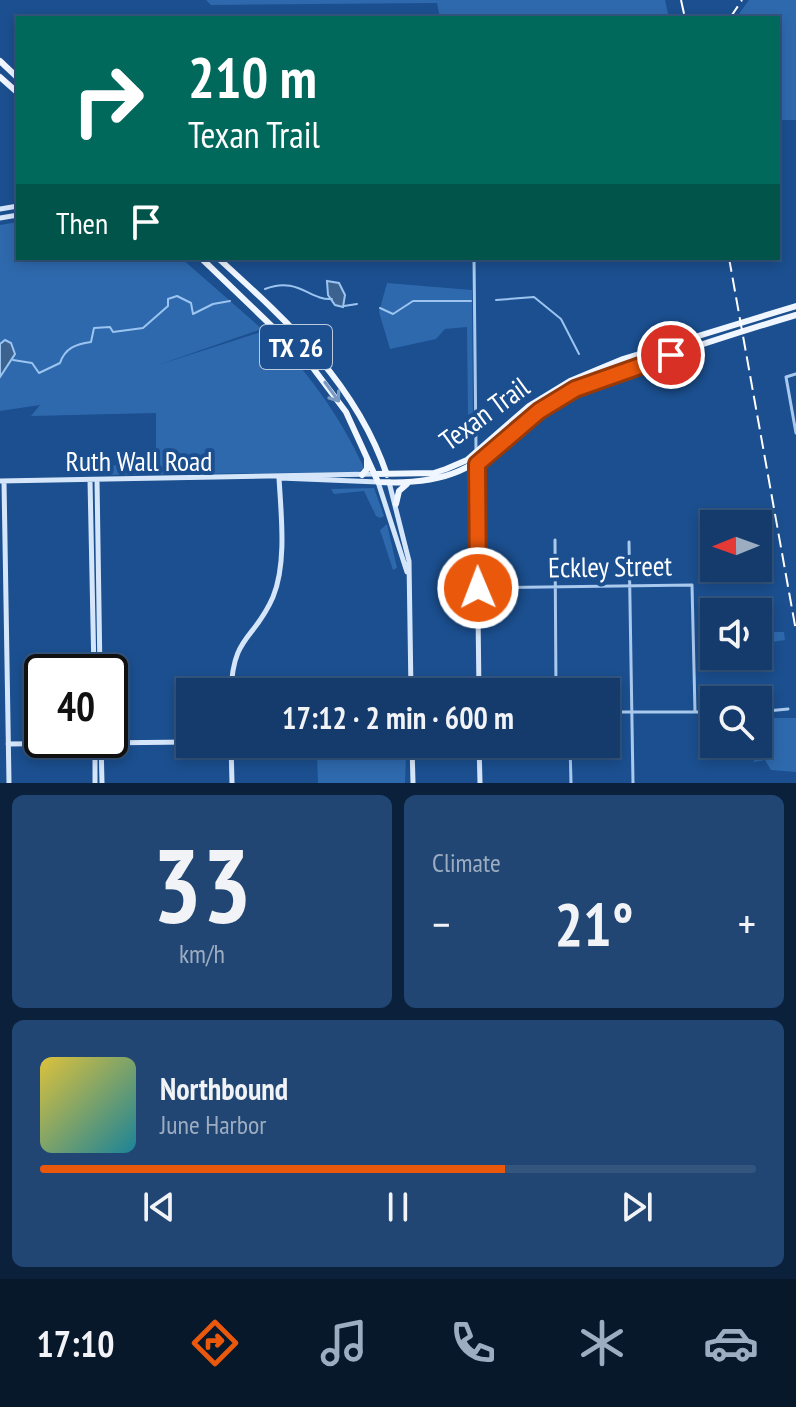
<!DOCTYPE html>
<html lang="en">
<head>
<meta charset="utf-8">
<style>
	:root { --surface:#143b6b; --page:#214673; --text:#f1f3f6; --muted:#9dadc1; --line:#33557e; --accent:#ea580c }
	body { margin:0; font-family:"PT Sans Narrow",sans-serif; background:var(--page); color:var(--text); height:100vh; display:flex; flex-direction:column; font-size:30px; white-space:nowrap }
	* { box-sizing:border-box; margin:0 }
	p { font-size:26px; color:var(--muted) }
	.icon { flex:none; width:44px; height:44px; fill:none; stroke:currentColor; stroke-width:2; stroke-linecap:round; stroke-linejoin:round }
	.map { position:relative; height:783px; overflow:hidden }
	.details { display:flex; flex-direction:column; gap:12px; padding:12px; background:#0b203b; flex:1 }
	.details>* { flex:none }
	.guide { position:absolute; left:16px; top:16px; width:764px; height:244px; border-radius:0px; box-shadow:0 4px 12px #0003,0 0 0 2px var(--line); background:#00695c; color:#fff; overflow:hidden }
	.needle { width:52px; rotate:269deg }
	.tools { position:absolute; left:700px; top:510px; display:grid; gap:16px }
	.tools a { display:grid; place-items:center; width:72px; height:72px; border-radius:0px; background:var(--surface); box-shadow:0 4px 12px #0003,0 0 0 2px var(--line); font-size:40px }
	.speed { position:absolute; left:24px; top:654px; display:flex; gap:16px; font-size:40px; font-weight:700; text-align:center }
	.speed>* { display:grid; place-content:center; width:104px; height:104px; border-radius:50%; background:var(--surface); box-shadow:0 4px 12px #0003,0 0 0 2px var(--line); line-height:1 }
	.speed .limit { border:4px solid #111; border-radius:12px; background:#fff; color:#111 }
	.pin { position:absolute; display:grid; place-items:center; width:68px; height:68px; color:#fff; margin:-34px; border:4px solid #fff; border-radius:50%; box-shadow:0 2px 8px #0007 }
	.me { position:absolute; width:88px; margin:-44px; rotate:359deg; stroke-linejoin:round; filter:drop-shadow(0 0 6px #0008) }
	.turn { display:flex; align-items:center; gap:28px; height:168px; padding:0 40px; font-size:36px }
	.turn .icon { width:104px; height:104px; stroke-width:2.5 }
	.turn b { display:block; font-size:56px; line-height:68px }
	.then { display:flex; align-items:center; height:76px; padding:0 40px; background:#0003; gap:16px; font-size:30px }
	.big { font-size:60px; font-weight:600; line-height:1.1 }
	.details .widget { flex:1; display:flex; flex-direction:column; justify-content:center; gap:12px; min-width:0; padding:0 28px; border-radius:12px; background:var(--page) }
	.details .dial { align-items:center; gap:0 }
	.dial b { font-size:104px; line-height:1 }
	.song { display:flex; align-items:center; gap:24px }
	.cover { width:96px; height:96px; border-radius:12px; background:linear-gradient(135deg,hsl(50 70% 55%),hsl(190 70% 35%)) }
	.played { height:8px; border-radius:4px; background:linear-gradient(90deg,var(--accent) 65%,var(--line) 65%) }
	.keys { display:flex; justify-content:space-around; direction:ltr }
	.heat { display:flex; justify-content:space-between; align-items:center; font-size:44px; direction:ltr }
	.details .tiles { flex:1; display:grid; gap:12px; grid-template-columns:1fr 1fr }
	.widget:last-child { grid-column:span 2 }
	.trip { position:absolute; left:176px; top:678px; width:444px; height:80px; border-radius:0px; background:var(--surface); box-shadow:0 4px 12px #0003,0 0 0 2px var(--line); font-weight:600; line-height:80px; text-align:center }
	.tab-bar { display:flex; height:128px; justify-content:space-around; align-items:center; background:#08182b; color:var(--muted) }
	.tab-bar .icon { width:56px; height:56px }
	.tab-bar .active { color:var(--accent) }
	.tab-bar b { font-size:36px; color:var(--text) }
	.map>svg:first-child { display:block }
</style>
</head>
<body>
<div class="map">
<svg width="796" height="783" viewBox="0 0 796 783">
	<rect width="100%" height="100%" fill="#1b4f8f"/>
	<path fill="#2e69ad" d="M206,0H665L669,18H440L437,3L211,5Z
		M749,0H796V120H778V18H736Z
		M18,222V258H181L262,329L158,365L267,330C308,372 339,414 364,468L358,472L101,475L95,473L96,465L156,466V413L31,416L40,405L0,411V225Z
		M387,283L472,290L473,417L468,416L467,327L445,329L436,339L390,349L379,312Z
		M374,488L384,516L380,518L376,516L364,491L334,494L331,489Z
		M387,524L397,568L393,570L380,530Z
		M758,632H784L785,640L758,644Z
		M758,718H796V772L771,770L765,760L753,762L755,759L749,757L750,744H758Z
		M402,751L406,756L405,783H318L317,754L303,757L301,752Z"/>
	<path fill="#3c6290" stroke="#9cc4f0" stroke-width="2" d="M327,281L339,283L345,295L343,307L335,305L328,295Z
		M5,340L11,343L15,354L0,377V344Z"/>
	<g fill="none" stroke-linecap="round" stroke-linejoin="round">
		<path stroke="#9cc4f0" stroke-width="2" d="M265,289C298,276 310,301 332,299
			M496,300L534,297L561,319L579,354
			M344,306L357,304
			M380,308L393,314L413,301H471
			M13,360L32,363L39,373L60,363C65,348 76,344 91,342L94,328L110,327L113,332L143,328L168,306V299L177,296L191,303L193,314L213,304L230,301"/>
		<path stroke="#a9c9ee" stroke-width="3" d="M474,258L476,450
			M796,374L786,377L796,433
			M555,540L556,692
			M629,542L633,783
			M479,588L692,585L695,712
			M606,712H714
			M758,712L788,709
			M570,744L571,783"/>
		<path stroke="#d6e6fa" stroke-width="5" d="M0,209L18,206
			M0,218L18,215
			M476,453L479,692
			M280,478L378,482L407,572
			M90,480L94,672
			M97,480L100,672
			M0,481L375,474
			M4,481L9,783
			M389,482L409,561L411,692
			M231,692C233,634 254,641 273,597C287,563 281,514 279,478
			M95,740V783
			M101,741L102,783
			M8,744L190,742
			M231,744L242,748L412,746
			M231,744L232,783
			M479,744L480,783
			M412,745L413,783"/>
		<path stroke="#f0f6ff" stroke-width="6" d="M0,61L18,78
			M0,77L18,93
			M201,258L307,360L346,412L378,482C495,488 488,431 575,389C601,377 629,369 656,360C702,344 749,329 796,315
			M218,258C287,321 356,383 387,475
			M375,474L434,473L446,469L467,460L529,406L570,381L623,359L796,306
			M362,475L367,469V459
			M396,504L399,491L407,484"/>
		<path stroke="#fff" stroke-width="2" stroke-dasharray="14 6" stroke-linecap="butt" d="M681,0L685,18
			M730,18L742,0
			M729,258L796,631"/>
	</g>
	<defs><path id="oneway-shaft" d="M-6 0H5M1.5-3L5.5 0L1.5 3" fill="none" stroke-width="1.6" stroke-linecap="round" stroke-linejoin="round" transform="scale(2)"/></defs>
	<use stroke="#7b9ac1" href="#oneway-shaft" transform="translate(332 392) rotate(54)"/>
	<g fill="none" stroke-linecap="round" stroke-linejoin="round">
		<g stroke="#983908" stroke-width="20">
			<path id="route" d="M478,588L477,464L539,411L575,389L671,355"/>
		</g>
		<use href="#route" stroke="#ea580c" stroke-width="14"/>
	</g>
	<g text-anchor="middle" dominant-baseline="central" stroke-width="8" stroke-linejoin="round" paint-order="stroke">
		<rect fill="#1b4f8f" stroke="#bbcadd" stroke-width="2" x="260" y="325" width="72" height="44" rx="6"/>
		<g font-size="26" font-weight="bold" fill="#fff">
			<text x="296" y="347">TX 26</text>
		</g>
		<g font-size="28" fill="#fff" stroke="#1b4f8f">
			<text transform="translate(484 413) rotate(-36)">Texan Trail</text>
			<text x="139" y="460">Ruth Wall Road</text>
			<text transform="translate(610 566) rotate(-1)">Eckley Street</text>
		</g>
	</g>
</svg>
<div class="tools">
<a><svg class="needle" viewBox="-14 -14 28 28"><path d="M0-13l5 13h-10z" fill="#e53935"/><path d="M0 13l5-13h-10z" fill="#9dadc1"/></svg></a>
<a><svg class="icon" aria-label="sound" viewBox="0 0 24 24"><path d="M4 9h4l5-4v14l-5-4H4zM17 9q2 3 0 6"/></svg></a>
<a><svg class="icon" aria-label="search" viewBox="0 0 24 24"><circle cx="10" cy="10" r="6"/><path d="M15 15l6 6"/></svg></a>
</div>
<div class="speed"><div class="limit">40</div></div>
<div class="pin" style="left:671px;top:355px;background:#d93025"><svg class="icon" aria-label="arrive" viewBox="0 0 24 24"><path d="M6 21V4h12l-3 4 3 4H6"/></svg></div>
<svg class="me" style="left:478px;top:588px" viewBox="-20 -20 40 40"><circle r="17" fill="#ea580c" stroke="#fff" stroke-width="3"/><path d="M0-11L8 9 0 5-8 9z" fill="#fff"/></svg>
<div class="trip">17:12 · 2 min · 600 m</div>
<div class="guide">
<div class="turn"><svg class="icon" aria-label="right" viewBox="0 0 24 24"><path d="M7 20v-9h11M14 6l5 5-5 5"/></svg><div><b>210 m</b>Texan Trail</div></div>
<div class="then">Then<svg class="icon" aria-label="arrive" viewBox="0 0 24 24"><path d="M6 21V4h12l-3 4 3 4H6"/></svg></div>
</div>
</div>
<section class="details">
<div class="tiles">
<div class="widget dial"><b>33</b><p>km/h</p></div>
<div class="widget"><p>Climate</p>
<div class="heat"><a>−</a><b class="big">21°</b><a>+</a></div>
</div>
<div class="widget">
<div class="song"><i class="cover"></i><div><b>Northbound</b><p>June Harbor</p></div></div>
<div class="played"></div>
<div class="keys"><svg class="icon" aria-label="previous" viewBox="0 0 24 24"><path d="M18 5L8 12l10 7zM5 5v14"/></svg><svg class="icon" aria-label="pause" viewBox="0 0 24 24"><path d="M8 5v14M16 5v14"/></svg><svg class="icon" aria-label="next" viewBox="0 0 24 24"><path d="M6 5l10 7-10 7zM19 5v14"/></svg></div>
</div>
</div>
</section>
<nav class="tab-bar">
<b>17:10</b>
<svg class="icon active" aria-label="directions" viewBox="0 0 24 24"><path d="M12 3l9 9-9 9-9-9zM9 14v-3h6M13 9l2 2-2 2"/></svg>
<svg class="icon" aria-label="music" viewBox="0 0 24 24"><path d="M9 18V5l10-2v13"/><circle cx="6" cy="18" r="3"/><circle cx="16" cy="16" r="3"/></svg>
<svg class="icon" aria-label="phone" viewBox="0 0 24 24"><path d="M5 4h4l2 5-3 2q2 4 5 5l2-3 5 2v4C11 20 4 13 5 4z"/></svg>
<svg class="icon" aria-label="climate" viewBox="0 0 24 24"><path d="M12 3v18M4 7l16 10M4 17L20 7"/></svg>
<svg class="icon" aria-label="car" viewBox="0 0 24 24"><path d="M5 17H2v-5l4-1 3-4h7l3 4 3 1v5h-3M9 17h6M6 11h13"/><circle cx="7" cy="17" r="2"/><circle cx="17" cy="17" r="2"/></svg>
</nav>
</body>
</html>
